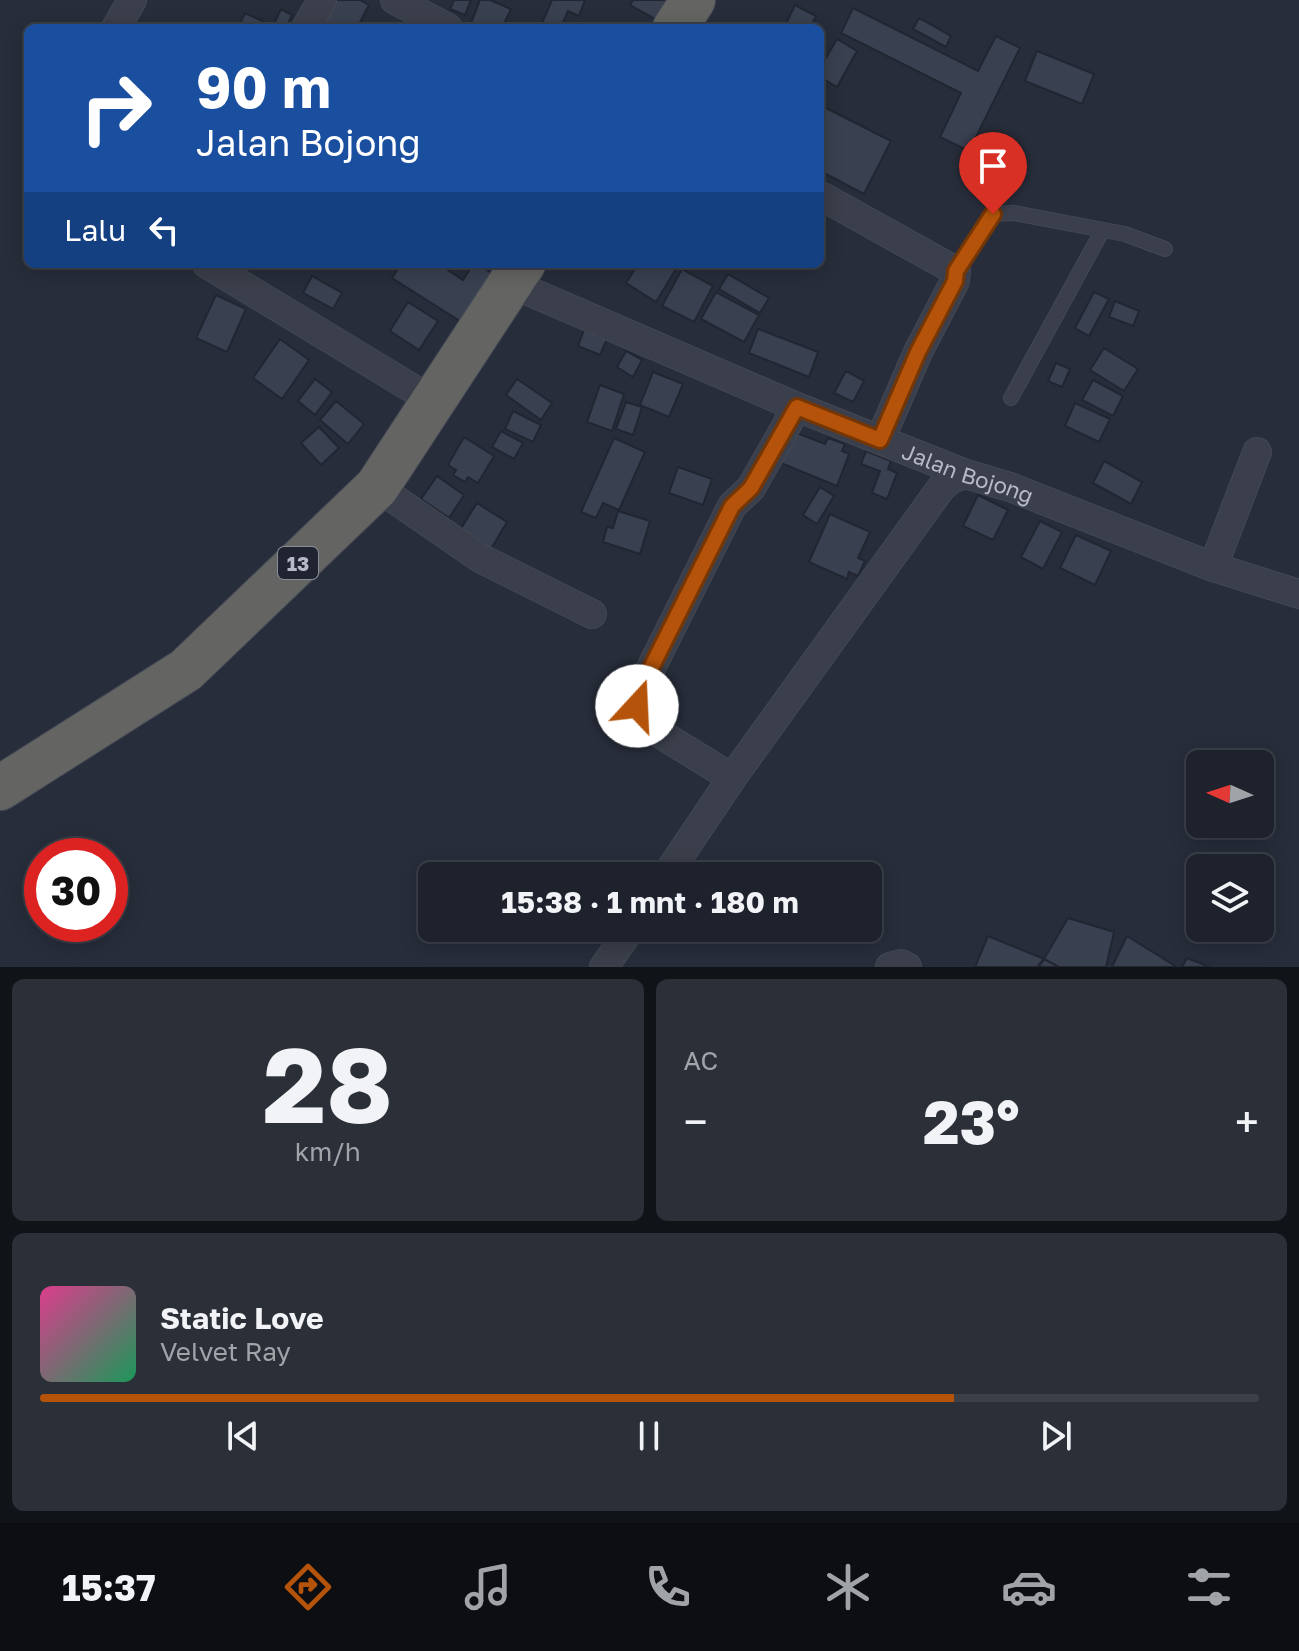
<!DOCTYPE html>
<html lang="id">
<head>
<meta charset="utf-8">
<style>
	:root { --surface:#1d222c; --page:#2a2f38; --text:#f1f3f6; --muted:#a0a4a9; --line:#3b3f48; --accent:#b45309 }
	body { margin:0; font-family:"Golos Text",sans-serif; background:var(--page); color:var(--text); height:100vh; display:flex; flex-direction:column; font-size:30px; white-space:nowrap }
	* { box-sizing:border-box; margin:0 }
	p { font-size:26px; color:var(--muted) }
	.icon { flex:none; width:44px; height:44px; fill:none; stroke:currentColor; stroke-width:2; stroke-linecap:round; stroke-linejoin:round }
	.map { position:relative; height:967px; overflow:hidden }
	.details { display:flex; flex-direction:column; gap:12px; padding:12px; background:#101318; flex:1 }
	.details>* { flex:none }
	.hud { position:absolute; left:24px; top:24px; width:800px; height:244px; border-radius:12px; box-shadow:0 4px 20px #0003,0 0 0 2px var(--line); background:#1a4fa0; color:#fff; overflow:hidden }
	.needle { width:52px; rotate:273deg }
	.buttons { position:absolute; left:1186px; top:750px; display:grid; gap:16px }
	.buttons a { display:grid; place-items:center; width:88px; height:88px; border-radius:12px; background:var(--surface); box-shadow:0 4px 20px #0003,0 0 0 2px var(--line); font-size:40px }
	.speed { position:absolute; left:24px; top:838px; display:flex; gap:16px; font-size:40px; font-weight:700; text-align:center }
	.speed>* { display:grid; place-content:center; width:104px; height:104px; border-radius:50%; background:var(--surface); box-shadow:0 4px 20px #0003,0 0 0 2px var(--line); line-height:1 }
	.speed .limit { border:12px solid #d22; background:#fff; color:#111 }
	.pin { position:absolute; display:grid; place-items:center; width:68px; height:68px; color:#fff; margin:-82px -34px; border-radius:50% 50% 50% 0; rotate:-45deg; box-shadow:0 0 8px #0007 }
	.pin .icon { rotate:45deg }
	.me { position:absolute; width:88px; margin:-44px; rotate:20deg; stroke-linejoin:round; filter:drop-shadow(0 0 6px #0008) }
	.turn { display:flex; align-items:center; gap:28px; height:168px; padding:0 40px; font-size:36px }
	.turn .icon { width:104px; height:104px; stroke-width:2.5 }
	.turn b { display:block; font-size:56px; line-height:68px }
	.then { display:flex; align-items:center; height:76px; padding:0 40px; background:#0003; gap:16px; font-size:30px }
	.big { font-size:60px; font-weight:700; line-height:1.1 }
	.details .tile { flex:1; display:flex; flex-direction:column; justify-content:center; gap:12px; min-width:0; padding:0 28px; border-radius:12px; background:var(--page) }
	.details .dial { align-items:center; gap:0 }
	.dial b { font-size:104px; line-height:1 }
	.song { display:flex; align-items:center; gap:24px }
	.cover { width:96px; height:96px; border-radius:12px; background:linear-gradient(135deg,hsl(330 70% 55%),hsl(150 70% 35%)) }
	.played { height:8px; border-radius:4px; background:linear-gradient(90deg,var(--accent) 75%,var(--line) 75%) }
	.keys { display:flex; justify-content:space-around; direction:ltr }
	.heat { display:flex; justify-content:space-between; align-items:center; font-size:44px; direction:ltr }
	.details .tiles { flex:1; display:grid; gap:12px; grid-template-columns:1fr 1fr }
	.tile:last-child { grid-column:span 2 }
	.trip { position:absolute; left:418px; top:862px; width:464px; height:80px; border-radius:12px; background:var(--surface); box-shadow:0 4px 20px #0003,0 0 0 2px var(--line); font-weight:700; line-height:80px; text-align:center }
	.menu { display:flex; height:128px; justify-content:space-around; align-items:center; background:#0c0e12; color:var(--muted) }
	.menu .icon { width:56px; height:56px }
	.menu .active { color:var(--accent) }
	.menu b { font-size:36px; color:var(--text) }
	.map>svg:first-child { display:block }
</style>
</head>
<body>
<div class="map">
<svg width="1299" height="967" viewBox="0 0 1299 967">
	<rect width="100%" height="100%" fill="#272d3a"/>
	<path fill="#394050" stroke="#212632" stroke-width="2" d="M333,0H360L369,5L357,28H318Z
		M454,0H471L465,15L450,9Z
		M480,0H490L511,9L502,28L470,26Z
		M552,0H585L579,16L568,11L561,27L556,25L555,28H540Z
		M633,0H668L657,20L630,5Z
		M795,5L816,16L810,28H784Z
		M853,8L978,71L996,36L1020,48L969,151L940,137L961,93L841,33Z
		M281,9L292,15L286,28H238L245,13L273,26Z
		M919,18L951,36L946,47L913,29Z
		M837,39L857,51L837,87L820,77V68Z
		M1037,51L1094,74L1082,104L1025,81Z
		M824,107L891,141L864,194L820,171V114Z
		M401,264H448L445,268L463,280L473,264H478L493,274L463,323L392,278Z
		M638,264H679L656,302L626,283Z
		M682,269L713,286L694,322L662,306Z
		M728,274L769,298L760,313L719,289Z
		M312,276L342,293L333,309L303,293Z
		M716,292L759,315L744,342L701,319Z
		M1094,292L1109,299L1089,336L1075,328Z
		M216,295L246,309L227,352L196,338Z
		M1115,301L1139,311L1133,326L1109,317Z
		M408,302L438,321L419,350L390,331Z
		M758,329L818,352L809,377L749,353Z
		M584,330L607,339L600,355L578,346Z
		M280,339L309,360L282,399L253,378Z
		M1104,348L1138,369L1124,391L1090,370Z
		M626,351L642,360L633,377L617,367Z
		M1056,363L1070,369L1062,387L1048,381Z
		M846,371L864,381L853,402L834,393Z
		M653,372L683,384L669,417L640,405Z
		M315,379L332,392L315,415L298,401Z
		M517,379L552,403L541,420L506,395Z
		M1093,380L1123,396L1113,416L1082,400Z
		M600,385L624,394L612,431L587,422Z
		M336,401L364,424L348,444L320,420Z
		M626,402L642,407L633,435L616,429Z
		M1075,403L1110,419L1099,442L1065,426Z
		M513,411L541,425L533,442L505,429Z
		M319,427L339,448L321,465L301,443Z
		M501,431L523,443L514,459L492,447Z
		M794,432L825,444L828,438L845,444L842,451L849,454L837,486L781,463Z
		M464,437L494,456L478,483L468,477L465,482L453,475L456,470L448,465Z
		M614,438L645,452L619,510L603,503L596,518L581,512Z
		M866,451L891,461L888,469L897,473L887,499L872,493L880,471L861,464Z
		M1104,461L1142,482L1131,504L1093,483Z
		M678,467L712,479L703,505L669,493Z
		M437,476L464,495L449,518L421,499Z
		M820,487L834,496L817,524L803,515Z
		M978,495L1008,510L993,540L963,526Z
		M477,503L507,522L491,549L460,530Z
		M618,511L650,521L640,554L603,542L607,527L613,528Z
		M830,514L870,532L858,558L865,561L858,576L849,572L847,579L809,562Z
		M1040,521L1062,532L1043,569L1021,557Z
		M1076,535L1111,551L1095,585L1060,568Z
		M1068,918L1114,932L1106,967H1059L1044,959Z
		M988,936L1044,959L1037,967H975Z
		M1127,936L1175,966L1174,967H1112Z
		M1187,958L1210,967H1182Z
		M1044,959L1059,967H1039Z"/>
	<g fill="none" stroke-linecap="round" stroke-linejoin="round">
		<g stroke="#434854" stroke-width="16">
			<path id="service" d="M956,271L993,214L1014,213L1125,234L1165,249
				M1011,398L1102,231"/>
		</g>
		<g stroke="#434854" stroke-width="30">
			<g id="minor">
				<path d="M395,0L448,28"/>
				<path d="M116,28L132,0"/>
				<path d="M306,28L322,0"/>
				<path d="M823,197L956,271L955,281L918,352L880,440"/>
				<path d="M207,264L433,401"/>
				<path id="s1" d="M510,283L797,407L880,440L966,474L1010,487L1213,567L1299,594"/>
				<path d="M377,487L480,558L592,614"/>
				<path d="M1213,567L1257,452"/>
				<path d="M732,778L643,723L637,706L639,692L732,506L751,488L797,407"/>
				<path d="M666,876L732,778L941,488L951,479L966,474"/>
				<path d="M604,967L631,928"/>
				<path d="M890,967L901,964L907,967"/>
			</g>
		</g>
		<g stroke="#454a56" stroke-width="46">
			<path id="trunk" d="M675,28L693,0
				M0,788L186,670L377,487L523,264"/>
		</g>
		<use href="#service" stroke="#3a3f4b" stroke-width="14"/>
		<use href="#minor" stroke="#3a3f4b" stroke-width="28"/>
		<use href="#trunk" stroke="#646462" stroke-width="44"/>
	</g>
	<g fill="none" stroke-linecap="round" stroke-linejoin="round">
		<g stroke="#753606" stroke-width="20">
			<path id="route" d="M637,706L639,692L732,506L751,488L797,407L880,440L918,352L955,281L956,271L993,214"/>
		</g>
		<use href="#route" stroke="#b45309" stroke-width="14"/>
	</g>
	<g text-anchor="middle" dominant-baseline="central" stroke-width="8" stroke-linejoin="round" paint-order="stroke">
		<rect fill="#1f2430" stroke="#898d99" stroke-width="2" x="278" y="547" width="40" height="32" rx="6"/>
		<g font-size="20" font-weight="bold" fill="#b6bac6">
			<text x="298" y="563">13</text>
		</g>
		<g font-size="22" fill="#b6bac6" stroke="#1f2430">
			<text stroke="none"><textPath href="#s1" startOffset="496">Jalan Bojong</textPath></text>
		</g>
	</g>
</svg>
<div class="buttons">
<a><svg class="needle" viewBox="-14 -14 28 28"><path d="M0-13l5 13h-10z" fill="#e53935"/><path d="M0 13l5-13h-10z" fill="#a0a4a9"/></svg></a>
<a><svg class="icon" aria-label="layers" viewBox="0 0 24 24"><path d="M12 4l9 5-9 5-9-5zM3 14l9 5 9-5"/></svg></a>
</div>
<div class="speed"><div class="limit">30</div></div>
<div class="pin" style="left:993px;top:214px;background:#d93025"><svg class="icon" aria-label="arrive" viewBox="0 0 24 24"><path d="M6 21V4h12l-3 4 3 4H6"/></svg></div>
<svg class="me" style="left:637px;top:706px" viewBox="-20 -20 40 40"><circle r="19" fill="#fff"/><path d="M0-13L10 11 0 6-10 11z" fill="#b45309"/></svg>
<div class="trip">15:38 · 1 mnt · 180 m</div>
<div class="hud">
<div class="turn"><svg class="icon" aria-label="right" viewBox="0 0 24 24"><path d="M7 20v-9h11M14 6l5 5-5 5"/></svg><div><b>90 m</b>Jalan Bojong</div></div>
<div class="then">Lalu<svg class="icon" aria-label="left" viewBox="0 0 24 24"><path d="M17 20v-9H6M10 6l-5 5 5 5"/></svg></div>
</div>
</div>
<section class="details">
<div class="tiles">
<div class="tile dial"><b>28</b><p>km/h</p></div>
<div class="tile"><p>AC</p>
<div class="heat"><a>−</a><b class="big">23°</b><a>+</a></div>
</div>
<div class="tile">
<div class="song"><i class="cover"></i><div><b>Static Love</b><p>Velvet Ray</p></div></div>
<div class="played"></div>
<div class="keys"><svg class="icon" aria-label="previous" viewBox="0 0 24 24"><path d="M18 5L8 12l10 7zM5 5v14"/></svg><svg class="icon" aria-label="pause" viewBox="0 0 24 24"><path d="M8 5v14M16 5v14"/></svg><svg class="icon" aria-label="next" viewBox="0 0 24 24"><path d="M6 5l10 7-10 7zM19 5v14"/></svg></div>
</div>
</div>
</section>
<nav class="menu">
<b>15:37</b>
<svg class="icon active" aria-label="directions" viewBox="0 0 24 24"><path d="M12 3l9 9-9 9-9-9zM9 14v-3h6M13 9l2 2-2 2"/></svg>
<svg class="icon" aria-label="music" viewBox="0 0 24 24"><path d="M9 18V5l10-2v13"/><circle cx="6" cy="18" r="3"/><circle cx="16" cy="16" r="3"/></svg>
<svg class="icon" aria-label="phone" viewBox="0 0 24 24"><path d="M5 4h4l2 5-3 2q2 4 5 5l2-3 5 2v4C11 20 4 13 5 4z"/></svg>
<svg class="icon" aria-label="climate" viewBox="0 0 24 24"><path d="M12 3v18M4 7l16 10M4 17L20 7"/></svg>
<svg class="icon" aria-label="car" viewBox="0 0 24 24"><path d="M5 17H2v-5l4-1 3-4h7l3 4 3 1v5h-3M9 17h6M6 11h13"/><circle cx="7" cy="17" r="2"/><circle cx="17" cy="17" r="2"/></svg>
<svg class="icon" aria-label="filters" viewBox="0 0 24 24"><path d="M4 7h16M4 17h16"/><circle cx="9" cy="7" r="2"/><circle cx="15" cy="17" r="2"/></svg>
</nav>
</body>
</html>
